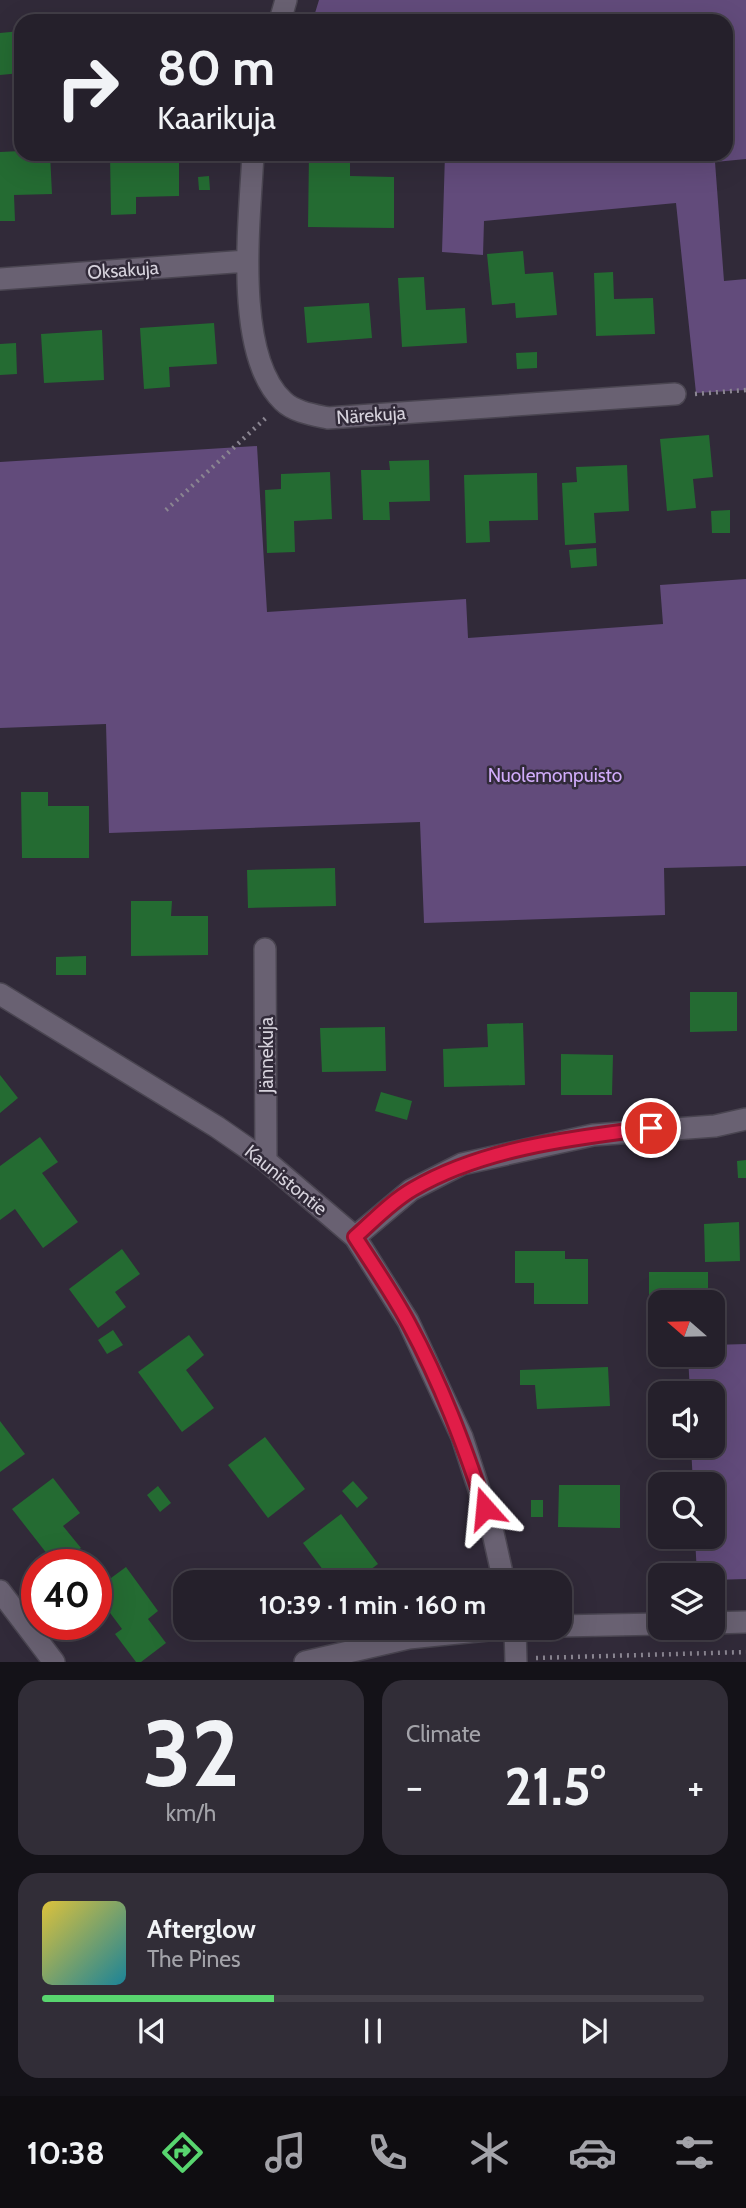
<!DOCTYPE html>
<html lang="en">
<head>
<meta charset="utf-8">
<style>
	:root { --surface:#25202b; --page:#312d37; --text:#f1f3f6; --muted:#a3a3a9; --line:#423e47; --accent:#58d56f }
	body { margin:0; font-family:Cabin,sans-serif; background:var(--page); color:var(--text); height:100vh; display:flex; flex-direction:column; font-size:26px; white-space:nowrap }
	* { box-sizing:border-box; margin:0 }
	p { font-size:23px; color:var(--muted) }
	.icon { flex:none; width:38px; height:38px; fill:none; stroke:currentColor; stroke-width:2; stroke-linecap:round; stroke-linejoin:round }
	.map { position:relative; height:1662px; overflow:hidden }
	.sheet { display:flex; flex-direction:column; gap:18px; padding:18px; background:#141218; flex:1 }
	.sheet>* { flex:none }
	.guide { position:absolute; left:14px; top:14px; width:719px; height:147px; border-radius:21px; box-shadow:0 7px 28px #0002,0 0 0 2px var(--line); background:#25202b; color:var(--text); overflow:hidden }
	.needle { width:46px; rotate:290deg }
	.fabs { position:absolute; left:648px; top:1290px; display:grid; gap:14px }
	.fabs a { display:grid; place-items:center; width:77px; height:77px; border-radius:14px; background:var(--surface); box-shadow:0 7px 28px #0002,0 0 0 2px var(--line); font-size:35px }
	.speed { position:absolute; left:21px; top:1549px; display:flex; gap:14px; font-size:35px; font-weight:700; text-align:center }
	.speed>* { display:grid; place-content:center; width:91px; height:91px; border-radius:50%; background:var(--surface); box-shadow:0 7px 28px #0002,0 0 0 2px var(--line); line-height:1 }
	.speed .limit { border:10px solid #d22; background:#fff; color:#111 }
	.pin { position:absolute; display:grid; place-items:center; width:60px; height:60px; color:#fff; margin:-30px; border:4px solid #fff; border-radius:50%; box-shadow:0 2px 7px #0007 }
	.me { position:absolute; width:77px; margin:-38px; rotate:342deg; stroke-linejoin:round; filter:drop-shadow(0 0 5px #0008) }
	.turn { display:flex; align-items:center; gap:24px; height:147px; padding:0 28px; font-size:32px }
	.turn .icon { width:91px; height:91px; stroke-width:2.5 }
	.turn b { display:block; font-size:49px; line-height:60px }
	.big { font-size:52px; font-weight:800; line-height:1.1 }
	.sheet .widget { flex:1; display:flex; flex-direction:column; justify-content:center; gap:10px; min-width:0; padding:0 24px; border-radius:21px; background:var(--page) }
	.sheet .dial { align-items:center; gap:0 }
	.dial b { font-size:91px; line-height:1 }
	.song { display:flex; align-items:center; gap:21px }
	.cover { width:84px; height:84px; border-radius:10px; background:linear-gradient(135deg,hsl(50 70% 55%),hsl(190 70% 35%)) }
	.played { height:7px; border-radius:4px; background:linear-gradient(90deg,var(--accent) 35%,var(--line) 35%) }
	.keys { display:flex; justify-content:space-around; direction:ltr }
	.heat { display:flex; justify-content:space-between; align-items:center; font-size:38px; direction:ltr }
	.sheet .tiles { flex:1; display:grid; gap:18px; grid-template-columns:1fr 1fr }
	.widget:last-child { grid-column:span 2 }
	.trip { position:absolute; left:173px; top:1570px; width:399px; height:70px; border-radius:21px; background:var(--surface); box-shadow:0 7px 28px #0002,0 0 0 2px var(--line); font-weight:800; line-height:70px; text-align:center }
	.dock { display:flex; height:112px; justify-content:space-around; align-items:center; background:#0f0d11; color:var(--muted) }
	.dock .icon { width:49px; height:49px }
	.dock .on { color:var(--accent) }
	.dock b { font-size:32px; color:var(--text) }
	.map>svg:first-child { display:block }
</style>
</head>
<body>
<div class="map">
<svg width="746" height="1662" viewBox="0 0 746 1662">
	<rect width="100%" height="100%" fill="#312a39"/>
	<path fill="#624b7b" d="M319,0H746V159L715,162L724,281L746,279V390L696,393L676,203L484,221L483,255L442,252L445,154H726V21H444L443,12L315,13Z
		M257,446L267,612L466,599L468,638L663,624L660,585L746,579V866L664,868L665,915L424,923L420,822L109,833L106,724L0,728V462Z
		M746,1344V1579L712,1580V1575H697L695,1537L712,1536V1484H693L691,1446H712V1393H690L688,1355L712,1354V1345Z"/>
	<path fill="#246b32" d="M21,31V73L0,75V33Z
		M21,151V154H50L52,194L14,195L15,221H0V152Z
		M110,154H179V196L136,197V214L111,215Z
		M309,154H350V176L394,177V228L308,227Z
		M209,176L210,190H199L198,177Z
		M523,251L525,274L553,272L557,315L516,318L515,303L492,305L487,254Z
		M613,272L614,299L653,298L655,334L596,336L594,273Z
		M424,277L426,310L465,308L467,343L402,347L398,278Z
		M369,303L372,338L307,343L304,307Z
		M214,323L217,364L169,367L170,387L144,389L140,328Z
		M102,330L104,380L44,383L41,334Z
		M16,343L17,374L0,375V344Z
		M537,352V368L517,369L516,353Z
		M709,435L713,477L693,479L696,508L667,511L660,439Z
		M429,460L430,501L389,502L390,520H363L361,470H390L389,461Z
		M627,465L629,511L594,513L596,543L565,545L562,483L577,482L576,467Z
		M330,472L332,519L294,521L295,552L267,553L265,490L281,489V474Z
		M537,473L538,520L489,521L490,542L466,543L464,475Z
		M730,510V533H712L711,511Z
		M596,548L597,566L571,568L569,550Z
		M21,792H48V806H89V858H22Z
		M335,868L336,906L248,908L247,870Z
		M131,901H172L171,916H208V955L131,956Z
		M86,956V975H56V957Z
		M690,992H737V1031L690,1032Z
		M523,1023L525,1085L444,1087L443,1049L488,1047L487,1024Z
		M385,1027L386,1071L322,1072L320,1028Z
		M561,1054L613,1055L612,1095H561Z
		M0,1075L18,1098L0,1113Z
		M381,1092L412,1101L407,1120L375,1111Z
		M40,1137L58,1162L42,1173L78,1222L43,1248L15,1209L0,1220V1166Z
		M746,1160V1178H738L737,1161Z
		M739,1222L740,1261L705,1262L704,1224Z
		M122,1249L140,1274L115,1292L126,1307L98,1328L69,1289Z
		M515,1251H565V1259H588V1304H534V1283H515Z
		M649,1272H708V1302H660V1321H649Z
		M113,1330L123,1345L107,1354L98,1340Z
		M189,1335L204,1355L186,1370L214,1408L182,1432L138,1372Z
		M608,1367L610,1406L537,1409L535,1385H520V1370Z
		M0,1421L25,1454L0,1472Z
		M265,1437L305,1489L268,1518L228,1465Z
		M53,1478L80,1513L63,1526L81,1548L59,1564H55L12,1509Z
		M353,1481L368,1498L357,1508L342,1491Z
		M559,1485H620V1528L558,1527Z
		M158,1486L171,1503L160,1512L147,1495Z
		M531,1500H543V1517H531Z
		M341,1514L378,1564L354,1582H332L303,1543Z
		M126,1567L158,1611L148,1619L166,1643L141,1662H136L115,1634L122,1629L96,1594V1589Z"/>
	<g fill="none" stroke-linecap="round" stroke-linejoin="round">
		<g stroke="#4a4551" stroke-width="24">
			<path id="minor" d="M280,21L286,0
				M253,154C250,217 233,354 283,401C294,412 314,415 328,418L675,394
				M0,279L247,261
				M265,949L266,1161
				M0,994L217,1127L266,1161L355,1237L408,1321L462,1437L493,1533L504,1582
				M355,1237L411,1190L462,1164L593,1135L715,1126L746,1119
				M0,1591L54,1662
				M712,1623L746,1622
				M560,1626L660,1624
				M515,1628L516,1662
				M305,1662L409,1638L507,1628"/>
		</g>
		<path stroke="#8a8591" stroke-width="4.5" stroke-dasharray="2 5" stroke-linecap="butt" d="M695,394L746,390
			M166,510L268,416
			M536,1658L746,1652"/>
		<use href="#minor" stroke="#696172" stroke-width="21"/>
	</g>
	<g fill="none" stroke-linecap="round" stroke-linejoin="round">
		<g stroke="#92132f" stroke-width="18">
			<path id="route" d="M485,1508C464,1445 441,1383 409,1324C393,1294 373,1265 355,1237C373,1221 392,1201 413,1189C483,1148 572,1138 651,1128"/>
		</g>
		<use href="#route" stroke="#e11d48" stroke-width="12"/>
	</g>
	<g text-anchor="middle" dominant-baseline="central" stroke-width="5" stroke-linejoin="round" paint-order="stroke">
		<g font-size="19" fill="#d6d2dc" stroke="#312a39">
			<text transform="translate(123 270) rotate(-4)">Oksakuja</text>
			<text transform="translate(371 415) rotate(-4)">Närekuja</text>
			<text transform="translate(266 1055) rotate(-90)">Jännekuja</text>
			<text transform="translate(286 1180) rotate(39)">Kaunistontie</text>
		</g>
		<g font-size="19" fill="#d1acfa" stroke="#312a39">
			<text x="555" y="775">Nuolemonpuisto</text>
		</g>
	</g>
</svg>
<div class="fabs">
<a><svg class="needle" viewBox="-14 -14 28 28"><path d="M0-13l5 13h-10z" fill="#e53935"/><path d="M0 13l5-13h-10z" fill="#a3a3a9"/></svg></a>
<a><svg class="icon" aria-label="sound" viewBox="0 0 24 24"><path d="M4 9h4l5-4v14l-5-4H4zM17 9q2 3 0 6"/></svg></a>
<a><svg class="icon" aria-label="search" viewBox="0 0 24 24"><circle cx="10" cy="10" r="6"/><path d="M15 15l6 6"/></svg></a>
<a><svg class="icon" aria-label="layers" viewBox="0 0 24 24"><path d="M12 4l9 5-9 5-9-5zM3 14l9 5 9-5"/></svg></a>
</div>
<div class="speed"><div class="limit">40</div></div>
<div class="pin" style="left:651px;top:1128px;background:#d93025"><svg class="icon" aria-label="arrive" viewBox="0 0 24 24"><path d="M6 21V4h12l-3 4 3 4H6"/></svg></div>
<svg class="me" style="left:485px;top:1508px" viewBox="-20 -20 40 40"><path d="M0-17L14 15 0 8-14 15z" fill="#e11d48" stroke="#fff" stroke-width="4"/></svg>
<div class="trip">10:39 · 1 min · 160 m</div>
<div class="guide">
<div class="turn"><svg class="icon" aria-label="right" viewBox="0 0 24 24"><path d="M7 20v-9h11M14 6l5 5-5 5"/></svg><div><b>80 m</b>Kaarikuja</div></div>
</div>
</div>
<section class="sheet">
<div class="tiles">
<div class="widget dial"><b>32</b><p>km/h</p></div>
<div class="widget"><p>Climate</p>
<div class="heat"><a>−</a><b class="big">21.5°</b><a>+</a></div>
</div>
<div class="widget">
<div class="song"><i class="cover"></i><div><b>Afterglow</b><p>The Pines</p></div></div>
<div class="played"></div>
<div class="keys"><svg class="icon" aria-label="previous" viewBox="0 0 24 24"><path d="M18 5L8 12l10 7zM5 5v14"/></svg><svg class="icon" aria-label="pause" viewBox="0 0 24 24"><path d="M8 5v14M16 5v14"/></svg><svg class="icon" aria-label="next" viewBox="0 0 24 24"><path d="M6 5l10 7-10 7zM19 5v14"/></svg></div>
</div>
</div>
</section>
<nav class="dock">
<b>10:38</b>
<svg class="icon on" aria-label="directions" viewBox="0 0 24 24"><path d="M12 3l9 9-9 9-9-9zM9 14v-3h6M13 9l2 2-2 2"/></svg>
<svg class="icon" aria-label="music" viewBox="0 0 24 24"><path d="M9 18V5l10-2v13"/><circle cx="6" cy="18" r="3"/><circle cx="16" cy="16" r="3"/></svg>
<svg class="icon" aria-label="phone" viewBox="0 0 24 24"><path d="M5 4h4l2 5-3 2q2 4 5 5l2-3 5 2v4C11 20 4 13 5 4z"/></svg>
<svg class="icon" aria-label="climate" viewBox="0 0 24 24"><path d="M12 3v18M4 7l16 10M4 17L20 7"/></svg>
<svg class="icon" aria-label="car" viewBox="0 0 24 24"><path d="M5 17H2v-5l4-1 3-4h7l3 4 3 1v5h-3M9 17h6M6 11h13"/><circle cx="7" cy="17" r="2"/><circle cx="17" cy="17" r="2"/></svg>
<svg class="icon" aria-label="filters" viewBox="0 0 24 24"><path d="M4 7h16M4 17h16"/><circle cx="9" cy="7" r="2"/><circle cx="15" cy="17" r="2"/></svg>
</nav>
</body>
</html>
